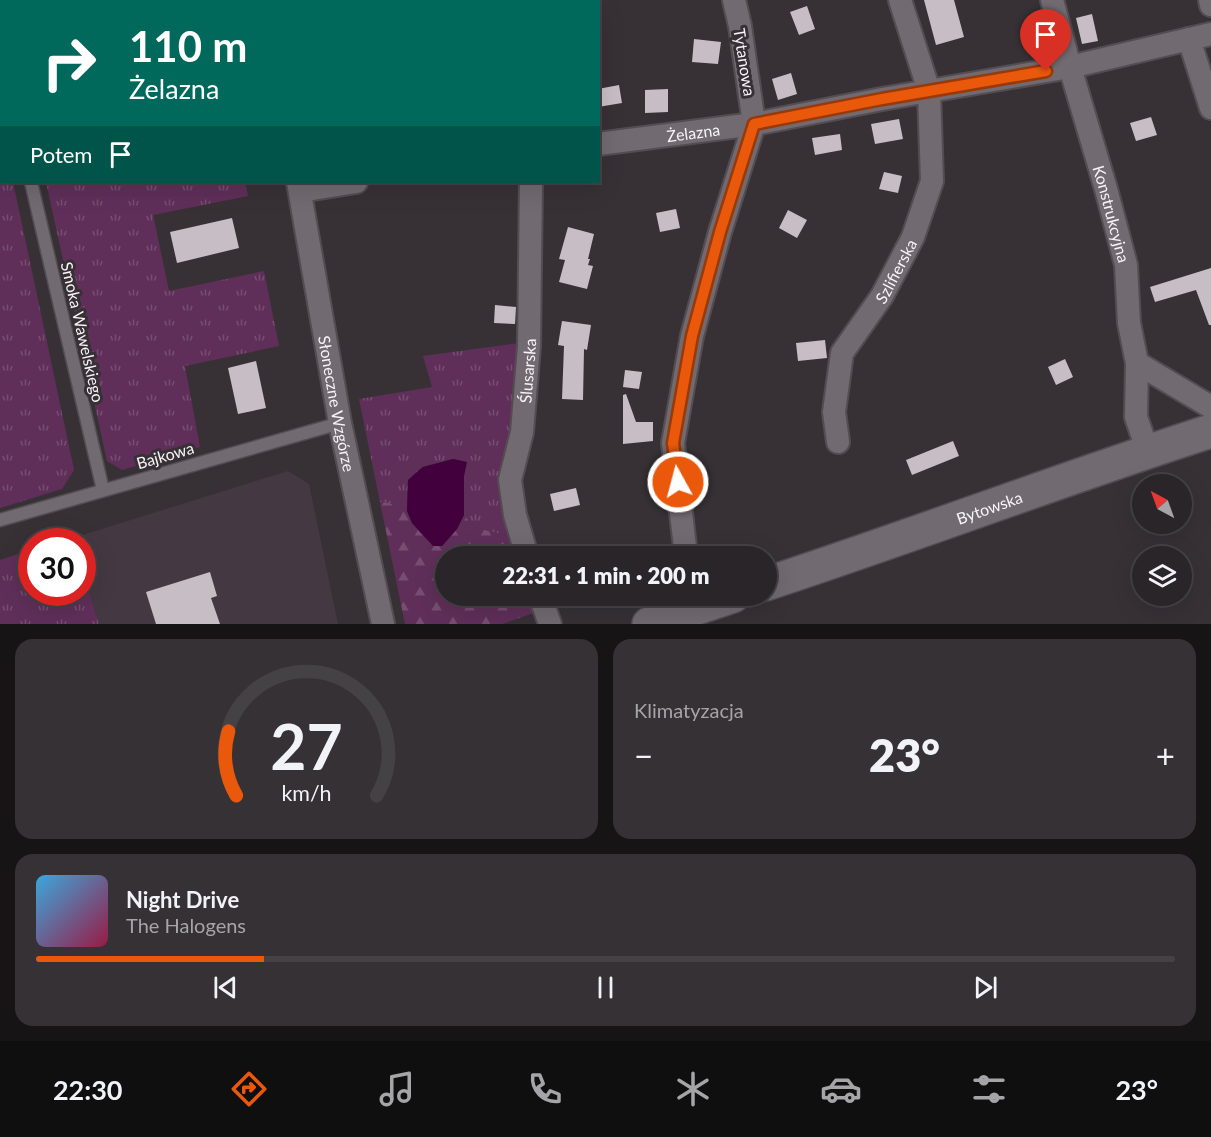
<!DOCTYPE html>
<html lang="pl">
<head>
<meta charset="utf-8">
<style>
	:root { --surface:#292528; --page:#353134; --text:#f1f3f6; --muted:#a5a5a8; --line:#454245; --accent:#ea580c }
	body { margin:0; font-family:Lato,sans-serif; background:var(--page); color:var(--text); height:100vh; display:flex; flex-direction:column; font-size:22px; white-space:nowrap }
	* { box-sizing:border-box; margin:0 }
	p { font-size:20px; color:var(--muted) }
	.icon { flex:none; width:33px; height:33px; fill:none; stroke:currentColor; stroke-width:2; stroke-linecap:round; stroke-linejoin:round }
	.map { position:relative; height:624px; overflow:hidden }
	.side { display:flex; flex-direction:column; gap:15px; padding:15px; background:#171416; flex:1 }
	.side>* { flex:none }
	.top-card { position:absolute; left:0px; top:0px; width:600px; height:183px; box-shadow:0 6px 24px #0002,0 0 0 2px var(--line); background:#00695c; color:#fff; overflow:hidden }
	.needle { width:39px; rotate:319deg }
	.buttons { position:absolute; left:1132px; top:474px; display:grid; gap:12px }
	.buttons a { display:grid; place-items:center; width:60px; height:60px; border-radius:50%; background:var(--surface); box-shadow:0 6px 24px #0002,0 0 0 2px var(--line); font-size:30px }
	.speed { position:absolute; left:18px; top:528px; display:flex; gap:12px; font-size:30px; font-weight:700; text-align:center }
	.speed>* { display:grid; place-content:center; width:78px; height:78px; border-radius:50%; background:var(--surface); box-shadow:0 6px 24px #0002,0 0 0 2px var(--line); line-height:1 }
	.speed .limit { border:9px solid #d22; background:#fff; color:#111 }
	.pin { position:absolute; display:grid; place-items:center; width:51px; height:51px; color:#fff; margin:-62px -26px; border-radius:50% 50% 50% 0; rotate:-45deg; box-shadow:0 0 6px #0007 }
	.pin .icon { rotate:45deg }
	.me { position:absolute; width:66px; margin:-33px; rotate:353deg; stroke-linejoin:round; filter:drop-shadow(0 0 4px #0008) }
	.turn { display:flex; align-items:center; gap:21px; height:126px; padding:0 30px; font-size:27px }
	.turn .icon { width:78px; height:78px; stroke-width:2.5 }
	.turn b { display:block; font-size:42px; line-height:51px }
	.then { display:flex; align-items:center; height:57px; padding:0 30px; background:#0003; gap:12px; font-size:22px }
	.big { font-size:45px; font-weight:800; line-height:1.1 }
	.side .card { flex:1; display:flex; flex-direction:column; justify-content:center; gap:9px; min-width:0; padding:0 21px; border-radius:18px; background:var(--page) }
	.side .dial { align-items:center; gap:0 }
	.dial svg { height:156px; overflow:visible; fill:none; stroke:var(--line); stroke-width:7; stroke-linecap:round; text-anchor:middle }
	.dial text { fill:var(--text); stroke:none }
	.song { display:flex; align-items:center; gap:18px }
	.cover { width:72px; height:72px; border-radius:9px; background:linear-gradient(135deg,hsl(200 70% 55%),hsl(340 70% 35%)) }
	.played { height:6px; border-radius:3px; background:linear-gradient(90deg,var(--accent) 20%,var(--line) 20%) }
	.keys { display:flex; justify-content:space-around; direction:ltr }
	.heat { display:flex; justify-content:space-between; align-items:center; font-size:33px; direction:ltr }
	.side .tiles { flex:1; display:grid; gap:15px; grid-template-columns:1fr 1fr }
	.card:last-child { grid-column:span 2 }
	.trip { position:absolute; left:435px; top:546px; width:342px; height:60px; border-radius:30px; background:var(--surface); box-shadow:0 6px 24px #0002,0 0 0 2px var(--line); font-weight:800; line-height:60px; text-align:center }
	.tabs { display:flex; height:96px; justify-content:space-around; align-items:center; background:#100f10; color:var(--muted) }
	.tabs .icon { width:42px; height:42px }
	.tabs .on { color:var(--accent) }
	.tabs b { font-size:27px; color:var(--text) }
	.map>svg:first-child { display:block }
</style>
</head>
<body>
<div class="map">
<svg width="1211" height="624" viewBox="0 0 1211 624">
	<defs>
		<pattern id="grass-tufts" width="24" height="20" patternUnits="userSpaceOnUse" patternTransform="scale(1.5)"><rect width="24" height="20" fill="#5f2f59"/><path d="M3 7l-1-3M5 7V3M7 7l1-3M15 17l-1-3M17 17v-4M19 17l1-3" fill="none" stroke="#774e71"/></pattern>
		<pattern id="forest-firs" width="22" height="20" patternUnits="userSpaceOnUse" patternTransform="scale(1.5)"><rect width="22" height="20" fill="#5f2f59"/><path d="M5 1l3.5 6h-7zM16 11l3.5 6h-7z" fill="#774e71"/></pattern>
	</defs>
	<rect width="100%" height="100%" fill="#373136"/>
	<path fill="#443942" d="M288,471L309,484L338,624H99L83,571L82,542L74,541L73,538Z"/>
	<path fill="url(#grass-tufts)" d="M0,0H220V1L2,2V78H0Z
		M0,167H1L2,182H13L74,470L62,489L0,508Z
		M46,182H245L248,196L153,215L169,291L264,271L279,346L185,366L200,447L122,470L107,461Z
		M526,342L517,539L474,527L464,515V476L466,462L453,459L422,467L408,480L407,511L396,504L380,502L359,399L432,387L423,356Z
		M31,550L32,592H82L83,571L99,624H0V560Z"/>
	<path fill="url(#forest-firs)" d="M380,502L396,504L407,511L412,523L425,538L442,546L457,529L464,515L474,527L517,539L522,556H446V596H534L539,611L502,624H405Z"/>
	<path fill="#42003d" d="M453,459L467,462L464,476V515L457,529L442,546H433L412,523L407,511L408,480L423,467Z"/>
	<path fill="#c6bec4" d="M924,0H954L964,37L936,45Z
		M807,6L815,29L799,35L790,12Z
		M1092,14L1098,41L1082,44L1076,18Z
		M694,39L721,42L718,64L692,62Z
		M791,73L797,94L778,100L772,79Z
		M619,85L622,103L598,107V89Z
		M668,89V112L645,113V90Z
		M1151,117L1157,135L1136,141L1130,123Z
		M899,119L903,139L875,144L871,124Z
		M840,134L842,150L815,155L812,138Z
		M884,172L902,176L898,193L879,189Z
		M676,209L680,228L660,232L656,213Z
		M788,210L807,220L797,238L779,228Z
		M232,218L239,248L177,263L170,232Z
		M568,227L594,234L588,259H590L588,265L593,266L587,289L559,282L565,260L559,259Z
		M1211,268V325H1209L1196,290L1155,302L1150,287Z
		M495,305L516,307L515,324L494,323Z
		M562,321L591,325L587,350L584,349L583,400L562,399L564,346L558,345Z
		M825,340L827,358L798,361L796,343Z
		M1065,359L1073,377L1056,385L1048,367Z
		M256,361L266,408L238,414L228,368Z
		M625,370L642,372L639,389L623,387Z
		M626,394L636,422H653V441L623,444V395Z
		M953,441L959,456L912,475L906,460Z
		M576,488L580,505L554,511L550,494Z
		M210,572L217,596L211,598L220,624H156L146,592Z"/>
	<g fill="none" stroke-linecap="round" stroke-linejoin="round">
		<g stroke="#534d52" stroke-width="15">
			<path id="lane" d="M0,62L2,67
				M31,182L103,490
				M0,520L340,423"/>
		</g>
		<g stroke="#534d52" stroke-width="26">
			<g id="street">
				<path d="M272,0L273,2"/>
				<path d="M528,0V2"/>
				<path id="s1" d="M1052,0L1070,67L1106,189L1126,265L1129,323L1137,363L1136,417L1148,452"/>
				<path d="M1210,0L1211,5"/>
				<path d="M345,2L355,0"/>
				<path d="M1189,39L1211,108"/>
				<path id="s2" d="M598,144L754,124L882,99L1070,67L1211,34"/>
				<path id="s3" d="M298,182L340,423L383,624"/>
				<path d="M300,191L356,182"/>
				<path d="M1137,363L1211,407"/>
				<path id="s4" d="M838,442L834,412L842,353L882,296L913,237L932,181L929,91L900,0"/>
				<path id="s5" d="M527,556L515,515L510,480L522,432L529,346L531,182"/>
				<path d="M686,556L673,443L692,336L720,232L754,124L740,26L734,0"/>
				<path d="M540,596L550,624"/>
			</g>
		</g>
		<g stroke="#534d52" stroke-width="36">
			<g id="secondary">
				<path id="s6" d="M766,584C915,535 1062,479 1211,431"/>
				<path d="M649,624L733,596"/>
			</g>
		</g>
		<use href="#lane" stroke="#716a70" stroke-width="12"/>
		<use href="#street" stroke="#716a70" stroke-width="22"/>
		<use href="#secondary" stroke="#716a70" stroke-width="33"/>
	</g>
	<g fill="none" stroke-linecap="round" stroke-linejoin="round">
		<g stroke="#983908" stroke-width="15">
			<path id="route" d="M678,482L673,443L692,336L720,232L754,124L882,99L1046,71"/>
		</g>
		<use href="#route" stroke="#ea580c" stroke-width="10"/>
	</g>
	<g text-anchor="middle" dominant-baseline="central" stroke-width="6" stroke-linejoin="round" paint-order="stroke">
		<g font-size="16" fill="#f7f3f6" stroke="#373136">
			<text transform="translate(745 62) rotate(81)">Tytanowa</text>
			<text stroke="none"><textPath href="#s2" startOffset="96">Żelazna</textPath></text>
			<text stroke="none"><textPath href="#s1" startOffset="222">Konstrukcyjna</textPath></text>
			<text stroke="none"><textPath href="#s4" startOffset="188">Szlifierska</textPath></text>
			<text transform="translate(83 332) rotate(77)">Smoka Wawelskiego</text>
			<text stroke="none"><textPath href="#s5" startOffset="189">Ślusarska</textPath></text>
			<text stroke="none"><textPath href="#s3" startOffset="225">Słoneczne Wzgórze</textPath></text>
			<text transform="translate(165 455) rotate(-16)">Bajkowa</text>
			<text stroke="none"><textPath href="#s6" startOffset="236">Bytowska</textPath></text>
		</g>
	</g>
</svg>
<div class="buttons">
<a><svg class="needle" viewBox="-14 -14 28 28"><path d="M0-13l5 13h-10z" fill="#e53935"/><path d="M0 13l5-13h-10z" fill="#a5a5a8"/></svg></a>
<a><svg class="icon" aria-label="layers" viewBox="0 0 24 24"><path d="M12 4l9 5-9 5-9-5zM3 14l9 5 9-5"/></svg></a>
</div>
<div class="speed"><div class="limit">30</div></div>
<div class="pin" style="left:1046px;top:71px;background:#d93025"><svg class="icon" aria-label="arrive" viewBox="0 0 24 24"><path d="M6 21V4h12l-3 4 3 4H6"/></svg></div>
<svg class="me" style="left:678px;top:482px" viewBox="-20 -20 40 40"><circle r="17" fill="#ea580c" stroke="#fff" stroke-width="3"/><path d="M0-11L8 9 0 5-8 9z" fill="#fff"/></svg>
<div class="trip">22:31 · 1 min · 200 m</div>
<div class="top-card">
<div class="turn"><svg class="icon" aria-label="right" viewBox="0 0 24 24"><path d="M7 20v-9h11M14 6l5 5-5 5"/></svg><div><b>110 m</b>Żelazna</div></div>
<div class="then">Potem<svg class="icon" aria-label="arrive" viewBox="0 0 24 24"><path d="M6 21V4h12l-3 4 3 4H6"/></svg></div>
</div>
</div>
<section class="side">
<div class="tiles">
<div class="card dial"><svg viewBox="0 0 100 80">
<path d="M14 69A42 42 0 1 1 86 69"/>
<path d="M14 69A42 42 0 0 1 10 36" stroke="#ea580c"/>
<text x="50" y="56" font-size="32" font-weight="700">27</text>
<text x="50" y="72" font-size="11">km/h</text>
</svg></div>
<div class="card"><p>Klimatyzacja</p>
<div class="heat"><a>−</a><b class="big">23°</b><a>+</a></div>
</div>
<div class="card">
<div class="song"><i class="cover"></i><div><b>Night Drive</b><p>The Halogens</p></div></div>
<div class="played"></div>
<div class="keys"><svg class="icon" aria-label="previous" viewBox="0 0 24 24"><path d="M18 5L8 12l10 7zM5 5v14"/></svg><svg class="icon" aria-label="pause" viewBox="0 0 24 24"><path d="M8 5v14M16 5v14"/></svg><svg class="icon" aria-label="next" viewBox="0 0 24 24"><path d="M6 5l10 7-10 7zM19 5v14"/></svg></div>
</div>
</div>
</section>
<nav class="tabs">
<b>22:30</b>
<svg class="icon on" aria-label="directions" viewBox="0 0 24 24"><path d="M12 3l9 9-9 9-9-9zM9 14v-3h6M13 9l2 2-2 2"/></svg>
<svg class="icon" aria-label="music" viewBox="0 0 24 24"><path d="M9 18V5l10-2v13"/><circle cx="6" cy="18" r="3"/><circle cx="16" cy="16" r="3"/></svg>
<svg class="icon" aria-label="phone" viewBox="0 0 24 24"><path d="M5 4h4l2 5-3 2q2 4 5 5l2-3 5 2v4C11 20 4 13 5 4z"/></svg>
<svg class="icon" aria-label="climate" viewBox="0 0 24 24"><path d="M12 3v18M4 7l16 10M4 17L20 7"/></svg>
<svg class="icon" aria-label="car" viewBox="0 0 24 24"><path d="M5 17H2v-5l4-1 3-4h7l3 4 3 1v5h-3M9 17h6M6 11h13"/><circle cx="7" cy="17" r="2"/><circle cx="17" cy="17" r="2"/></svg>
<svg class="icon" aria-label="filters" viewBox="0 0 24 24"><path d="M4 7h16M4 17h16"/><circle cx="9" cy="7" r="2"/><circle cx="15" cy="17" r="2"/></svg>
<b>23°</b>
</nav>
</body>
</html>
